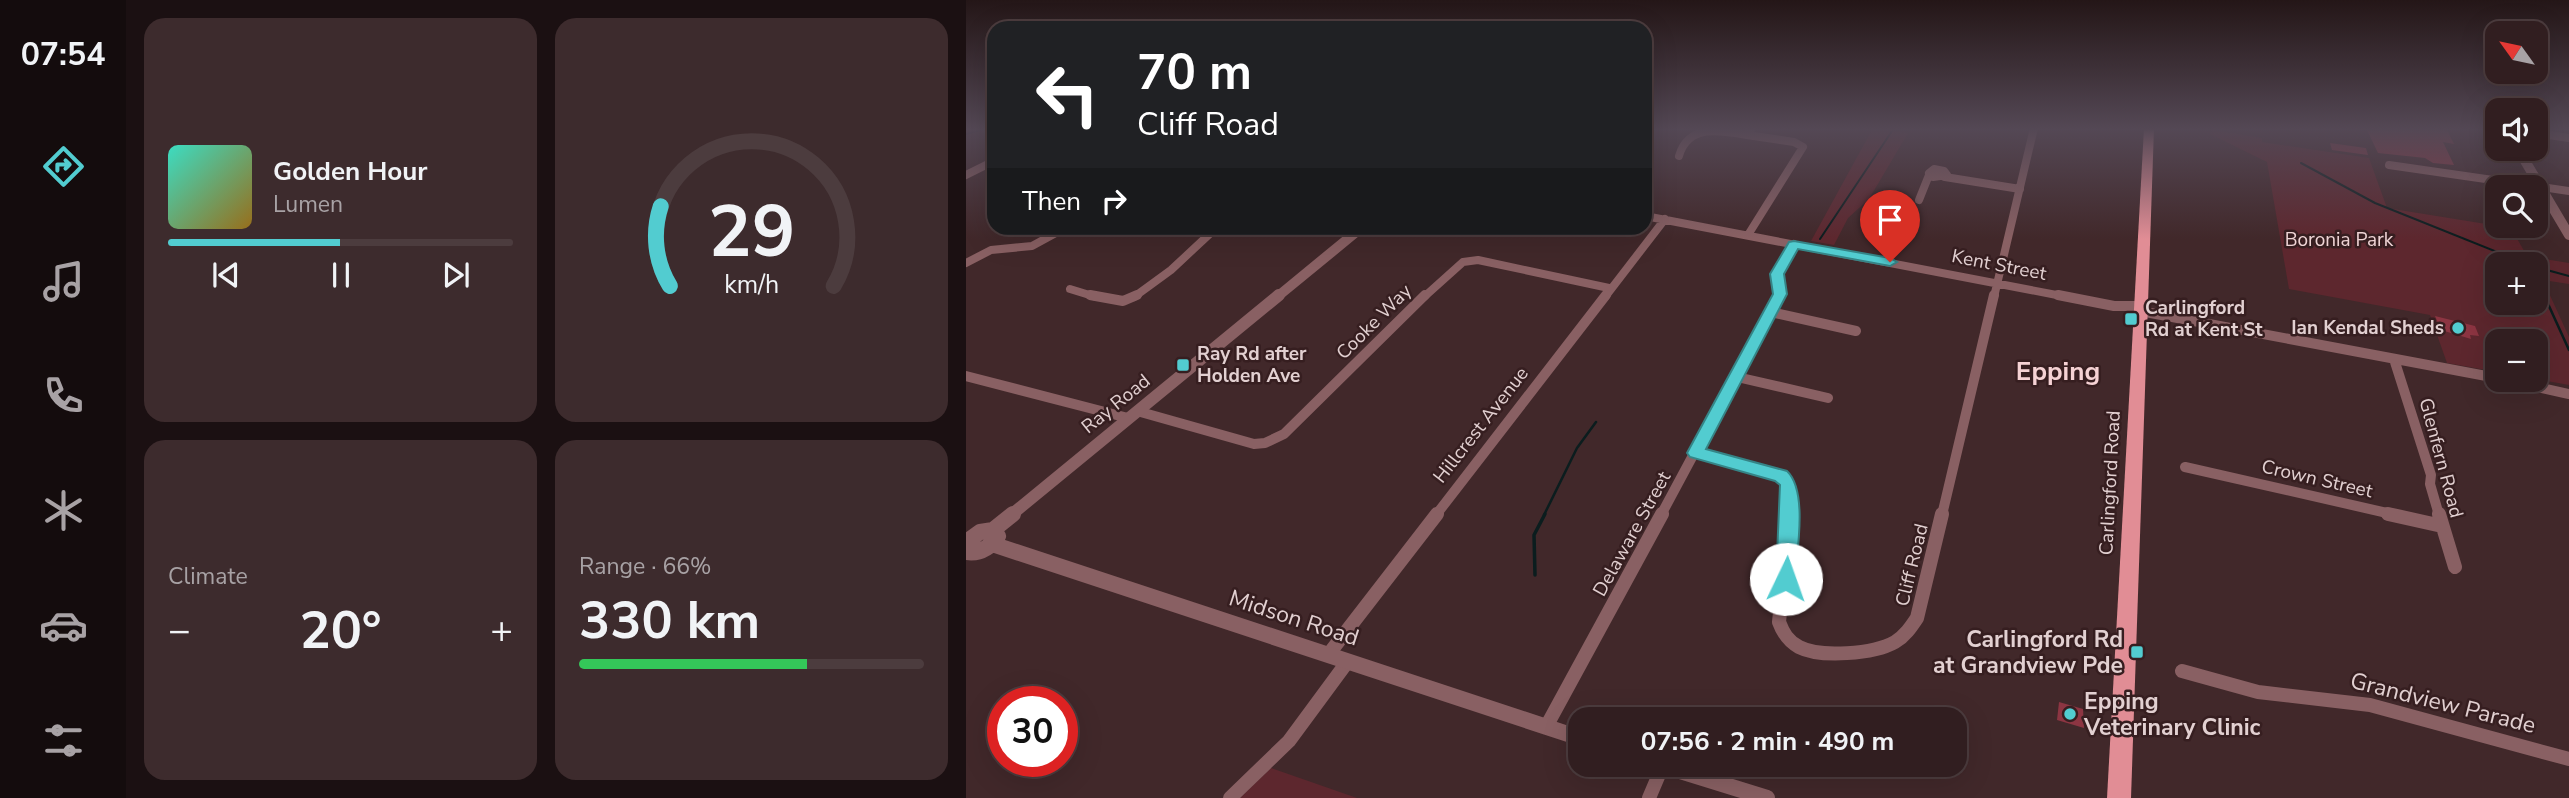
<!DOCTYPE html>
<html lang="en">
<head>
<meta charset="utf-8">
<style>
	:root { --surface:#311e20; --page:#3d2b2d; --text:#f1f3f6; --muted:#a8a2a5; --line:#4c3c3e; --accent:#52ccd0 }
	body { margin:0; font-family:"Nunito Sans",sans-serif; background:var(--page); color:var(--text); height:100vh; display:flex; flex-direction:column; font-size:26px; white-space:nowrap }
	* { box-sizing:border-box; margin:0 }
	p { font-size:23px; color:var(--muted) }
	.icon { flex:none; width:38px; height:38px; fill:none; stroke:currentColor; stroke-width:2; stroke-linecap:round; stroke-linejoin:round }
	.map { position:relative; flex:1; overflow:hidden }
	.panel { display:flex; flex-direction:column; gap:18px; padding:18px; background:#1b1012; width:840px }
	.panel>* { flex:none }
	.hud { position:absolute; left:21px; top:21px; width:665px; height:214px; border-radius:21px; box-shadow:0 7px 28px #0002,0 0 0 2px var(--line); background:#202124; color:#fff; overflow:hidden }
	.needle { width:46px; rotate:303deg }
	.buttons { position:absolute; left:1519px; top:21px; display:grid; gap:14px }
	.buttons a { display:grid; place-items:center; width:63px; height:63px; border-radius:14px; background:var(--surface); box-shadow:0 7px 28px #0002,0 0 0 2px var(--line); font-size:35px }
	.speed { position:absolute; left:21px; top:686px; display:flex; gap:14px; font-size:35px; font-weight:700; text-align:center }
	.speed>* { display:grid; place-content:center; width:91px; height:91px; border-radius:50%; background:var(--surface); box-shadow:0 7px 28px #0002,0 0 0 2px var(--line); line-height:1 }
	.speed .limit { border:10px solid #d22; background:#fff; color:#111 }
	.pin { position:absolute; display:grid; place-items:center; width:60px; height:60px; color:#fff; margin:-72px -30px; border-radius:50% 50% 50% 0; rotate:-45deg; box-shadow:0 0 7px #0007 }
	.pin .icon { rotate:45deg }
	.me { position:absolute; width:77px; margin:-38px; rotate:3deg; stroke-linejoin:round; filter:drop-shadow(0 0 5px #0008) }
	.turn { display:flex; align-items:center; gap:24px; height:147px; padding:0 35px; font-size:32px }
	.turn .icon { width:91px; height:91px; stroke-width:2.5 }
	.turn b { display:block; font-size:49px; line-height:60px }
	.then { display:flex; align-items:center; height:66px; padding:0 35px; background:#0003; gap:14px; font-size:26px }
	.big { font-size:52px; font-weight:700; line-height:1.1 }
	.panel .card { flex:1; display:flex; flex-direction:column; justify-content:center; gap:10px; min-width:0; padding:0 24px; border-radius:21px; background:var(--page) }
	.panel .dial { align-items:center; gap:0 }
	.dial svg { height:182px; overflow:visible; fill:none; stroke:var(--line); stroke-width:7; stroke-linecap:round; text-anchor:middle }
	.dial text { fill:var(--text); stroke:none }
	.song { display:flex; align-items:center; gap:21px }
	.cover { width:84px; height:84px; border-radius:10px; background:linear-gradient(135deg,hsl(170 70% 55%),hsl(40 70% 35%)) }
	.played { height:7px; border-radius:4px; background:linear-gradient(90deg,var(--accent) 50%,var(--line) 50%) }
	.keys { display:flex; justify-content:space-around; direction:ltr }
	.heat { display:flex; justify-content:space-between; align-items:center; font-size:38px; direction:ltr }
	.charge { height:10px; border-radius:5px; background:linear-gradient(90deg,#34c759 66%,var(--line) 0) }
	.panel .tiles { flex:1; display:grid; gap:18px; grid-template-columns:repeat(2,1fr) }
	.trip { position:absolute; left:602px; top:707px; width:399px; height:70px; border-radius:21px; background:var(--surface); box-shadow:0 7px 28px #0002,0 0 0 2px var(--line); font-weight:700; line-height:70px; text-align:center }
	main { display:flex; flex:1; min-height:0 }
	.tabs { display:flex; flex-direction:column; width:126px; justify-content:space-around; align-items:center; background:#140c0d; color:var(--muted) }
	.tabs .icon { width:49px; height:49px }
	.tabs .active { color:var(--accent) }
	.tabs b { font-size:32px; color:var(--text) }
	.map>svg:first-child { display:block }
</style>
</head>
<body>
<main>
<nav class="tabs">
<b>07:54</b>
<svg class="icon active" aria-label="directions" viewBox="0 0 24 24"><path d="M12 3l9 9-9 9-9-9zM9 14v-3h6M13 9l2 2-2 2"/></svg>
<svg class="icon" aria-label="music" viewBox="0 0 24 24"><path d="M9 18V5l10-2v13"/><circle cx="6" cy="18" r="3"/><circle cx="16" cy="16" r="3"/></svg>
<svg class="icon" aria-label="phone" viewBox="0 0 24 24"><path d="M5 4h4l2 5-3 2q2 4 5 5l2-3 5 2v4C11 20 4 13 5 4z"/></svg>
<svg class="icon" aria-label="climate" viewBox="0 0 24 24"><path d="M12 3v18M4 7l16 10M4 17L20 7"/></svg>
<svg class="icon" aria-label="car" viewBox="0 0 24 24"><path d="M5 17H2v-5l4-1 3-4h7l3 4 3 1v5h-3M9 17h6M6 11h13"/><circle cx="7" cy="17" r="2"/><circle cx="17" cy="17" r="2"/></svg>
<svg class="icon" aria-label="filters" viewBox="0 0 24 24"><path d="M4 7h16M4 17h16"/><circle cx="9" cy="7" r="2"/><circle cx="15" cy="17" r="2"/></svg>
</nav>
<section class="panel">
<div class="tiles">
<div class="card">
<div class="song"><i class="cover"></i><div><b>Golden Hour</b><p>Lumen</p></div></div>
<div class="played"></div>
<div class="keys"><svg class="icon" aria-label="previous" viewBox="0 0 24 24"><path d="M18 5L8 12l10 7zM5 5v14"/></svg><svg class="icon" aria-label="pause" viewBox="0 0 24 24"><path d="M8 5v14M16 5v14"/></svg><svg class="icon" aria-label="next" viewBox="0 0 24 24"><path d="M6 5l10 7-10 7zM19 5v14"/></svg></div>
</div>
<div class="card dial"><svg viewBox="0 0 100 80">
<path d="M14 69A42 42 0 1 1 86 69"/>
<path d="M14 69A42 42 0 0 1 10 34" stroke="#52ccd0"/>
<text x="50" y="56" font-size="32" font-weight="700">29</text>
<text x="50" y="72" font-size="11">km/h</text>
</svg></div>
<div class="card"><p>Climate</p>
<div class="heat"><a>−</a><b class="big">20°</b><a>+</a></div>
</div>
<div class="card"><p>Range · 66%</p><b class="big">330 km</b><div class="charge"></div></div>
</div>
</section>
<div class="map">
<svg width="1603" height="798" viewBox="0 0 1603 798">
	<rect width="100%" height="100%" fill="#41282a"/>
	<path fill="#5d272e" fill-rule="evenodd" d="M907,128L942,133L903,199L882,218L868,245L845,241Z
		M1247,130L1296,138V142L1403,158L1421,208L1545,228L1561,256L1603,263V284L1577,280L1603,337V385L1570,379V341H1531V372L1481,363L1464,315L1323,289L1301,162L1244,134ZM1531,264H1570V303H1531Z
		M305,768L391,798H274Z"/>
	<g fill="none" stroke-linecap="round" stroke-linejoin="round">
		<path stroke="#0b1d1e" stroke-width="2" d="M0,134L22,128
			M1335,163L1409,203L1561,264
			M854,239L928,128
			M1570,267L1603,276
			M1570,278L1579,297"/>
		<path stroke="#0b1d1e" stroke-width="2.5" d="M1578,295L1603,350
			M578,515L611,448L630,422"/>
		<path stroke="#0b1d1e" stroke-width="3.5" d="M569,575L568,535L579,514"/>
	</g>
	<path fill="#8c3542" d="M1400,128H1480L1488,144L1477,142L1488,165L1467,163L1459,158L1412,153Z
		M1364,143L1400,148L1402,155L1366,150Z
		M1469,316L1509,326L1513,336L1504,335L1505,339L1475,330Z
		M1093,702L1117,709L1118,728L1091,720Z"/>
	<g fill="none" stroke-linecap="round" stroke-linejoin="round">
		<path stroke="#896063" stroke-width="8" d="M1570,133L1603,138
			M713,156C722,124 754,130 781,135
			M1423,165L1603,191
			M968,169L978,171L981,175L967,177L963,173Z
			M0,175L28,161
			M979,177L1054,189
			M953,200L963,175
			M679,216L1101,297
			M782,235L837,147L828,142L781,135L786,128
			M0,263L25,250L66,246L99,228
			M104,289L130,297
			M168,297L205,270L250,228
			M458,297L497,262L512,260L643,288
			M639,297L699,219
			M813,297L811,274L828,244
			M1028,297L1068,128"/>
		<path stroke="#896063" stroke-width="10" d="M124,295L157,301L171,295
			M1092,295L1148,306H1174
			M1174,311L1531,378
			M805,312L890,331
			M1428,359L1465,475L1464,484L1473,515
			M0,376L162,418
			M771,377L862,398
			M1539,380L1603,394
			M171,411L288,444L299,443L318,434L459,295
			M730,453L815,476C827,487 825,500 824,515
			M1219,467L1430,515
			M470,515L640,295
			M695,515L813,295
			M976,515L1028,295"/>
		<path stroke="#896063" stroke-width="14" d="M824,514L813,622C817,633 822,641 833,647C854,658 908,654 929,642C939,636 945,627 951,618L976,514
			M1422,514L1476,526
			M1473,514L1489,567
			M362,655L471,514
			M1216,671L1292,692L1404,705L1603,759
			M580,727L696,514
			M264,798L323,741L382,661
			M683,798L697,765"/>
		<path stroke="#896063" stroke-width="10" d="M1552,149L1603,235
			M311,297L395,228"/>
		<path stroke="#896063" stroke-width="12" d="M45,515L313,295"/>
		<path stroke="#896063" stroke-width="16" d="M27,530L47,514
			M0,542L14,532L27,530
			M26,544L614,738
			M0,552C14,554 24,548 32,536L27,530
			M695,765L801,798"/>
		<path fill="#e18d95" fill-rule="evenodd" d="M1178,128H1188L1165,798H1141Z"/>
	</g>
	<linearGradient id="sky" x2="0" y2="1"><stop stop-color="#241617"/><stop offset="0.54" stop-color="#544855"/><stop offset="1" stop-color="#544855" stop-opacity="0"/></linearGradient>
	<rect width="1603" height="239" fill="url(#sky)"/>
	<path fill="#52ccd0" stroke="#358587" stroke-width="2" d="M828,241L924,258L931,262L924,266L832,249L818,274L821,294L740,449L821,471C842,491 831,551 829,579L826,585H813L810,579L814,485L809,481L724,457L721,453L807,294L804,274L823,242Z"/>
	<g fill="#52ccd0" stroke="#361e20" stroke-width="2.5">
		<rect x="1158" y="312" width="14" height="14" rx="3.5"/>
		<circle cx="1492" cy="328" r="7"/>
		<rect x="210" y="358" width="14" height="14" rx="3.5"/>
		<rect x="1164" y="645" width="14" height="14" rx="3.5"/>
		<circle cx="1104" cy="714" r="7"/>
	</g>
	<g text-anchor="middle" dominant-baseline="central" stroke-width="5" stroke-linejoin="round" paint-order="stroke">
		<g font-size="19" fill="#efd4d5" stroke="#361e20">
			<text x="1373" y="240">Boronia Park</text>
		</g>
		<g font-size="19" fill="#e2d0d1" stroke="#361e20">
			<text transform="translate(1033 265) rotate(11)">Kent Street</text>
			<text transform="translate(408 322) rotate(-45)">Cooke Way</text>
			<text transform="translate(150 404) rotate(-39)">Ray Road</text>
			<text transform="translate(515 425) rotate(-52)">Hillcrest Avenue</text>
			<text transform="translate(1475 458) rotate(75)">Glenfern Road</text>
			<text transform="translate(1351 479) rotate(13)">Crown Street</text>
			<text transform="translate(1144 483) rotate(-87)">Carlingford Road</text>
			<text transform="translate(666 534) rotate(-61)">Delaware Street</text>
			<text transform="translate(946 565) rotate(-76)">Cliff Road</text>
		</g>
		<g font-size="19" font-weight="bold" fill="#e2d0d1" stroke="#361e20" text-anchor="start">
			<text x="1179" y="308">Carlingford<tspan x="1179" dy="22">Rd at Kent St</tspan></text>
			<text x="1478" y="328" text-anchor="end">Ian Kendal Sheds</text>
			<text x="231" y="354">Ray Rd after<tspan x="231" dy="22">Holden Ave</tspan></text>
		</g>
		<g font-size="23" fill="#e2d0d1" stroke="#361e20">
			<text transform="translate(328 618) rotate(18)">Midson Road</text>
			<text transform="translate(1477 703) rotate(14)">Grandview Parade</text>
		</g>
		<g font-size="23" font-weight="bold" fill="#e2d0d1" stroke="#361e20" text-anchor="end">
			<text x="1157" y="639">Carlingford Rd<tspan x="1157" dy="26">at Grandview Pde</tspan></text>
			<text x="1118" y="701" text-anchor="start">Epping<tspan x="1118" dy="26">Veterinary Clinic</tspan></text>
		</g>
		<g font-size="26" font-weight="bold" fill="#f5d2d4" stroke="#361e20">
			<text x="1092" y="371">Epping</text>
		</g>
	</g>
</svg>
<div class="buttons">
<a><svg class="needle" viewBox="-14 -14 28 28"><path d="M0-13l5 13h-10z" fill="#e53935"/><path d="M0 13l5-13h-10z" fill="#a8a2a5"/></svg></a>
<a><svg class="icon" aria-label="sound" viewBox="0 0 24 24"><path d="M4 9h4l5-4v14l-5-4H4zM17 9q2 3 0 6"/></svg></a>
<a><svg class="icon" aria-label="search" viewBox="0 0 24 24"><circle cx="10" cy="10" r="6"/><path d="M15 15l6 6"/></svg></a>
<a>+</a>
<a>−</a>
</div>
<div class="speed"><div class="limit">30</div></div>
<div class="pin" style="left:924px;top:262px;background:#d93025"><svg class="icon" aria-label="arrive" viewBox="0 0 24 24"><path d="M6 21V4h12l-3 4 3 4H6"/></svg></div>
<svg class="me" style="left:820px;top:579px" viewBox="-20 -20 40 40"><circle r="19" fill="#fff"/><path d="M0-13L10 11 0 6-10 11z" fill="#52ccd0"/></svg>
<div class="trip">07:56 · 2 min · 490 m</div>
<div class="hud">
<div class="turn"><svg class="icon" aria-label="left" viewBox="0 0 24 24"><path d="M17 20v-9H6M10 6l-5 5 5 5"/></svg><div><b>70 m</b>Cliff Road</div></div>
<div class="then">Then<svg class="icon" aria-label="right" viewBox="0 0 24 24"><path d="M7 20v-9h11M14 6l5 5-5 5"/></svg></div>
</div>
</div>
</main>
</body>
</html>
